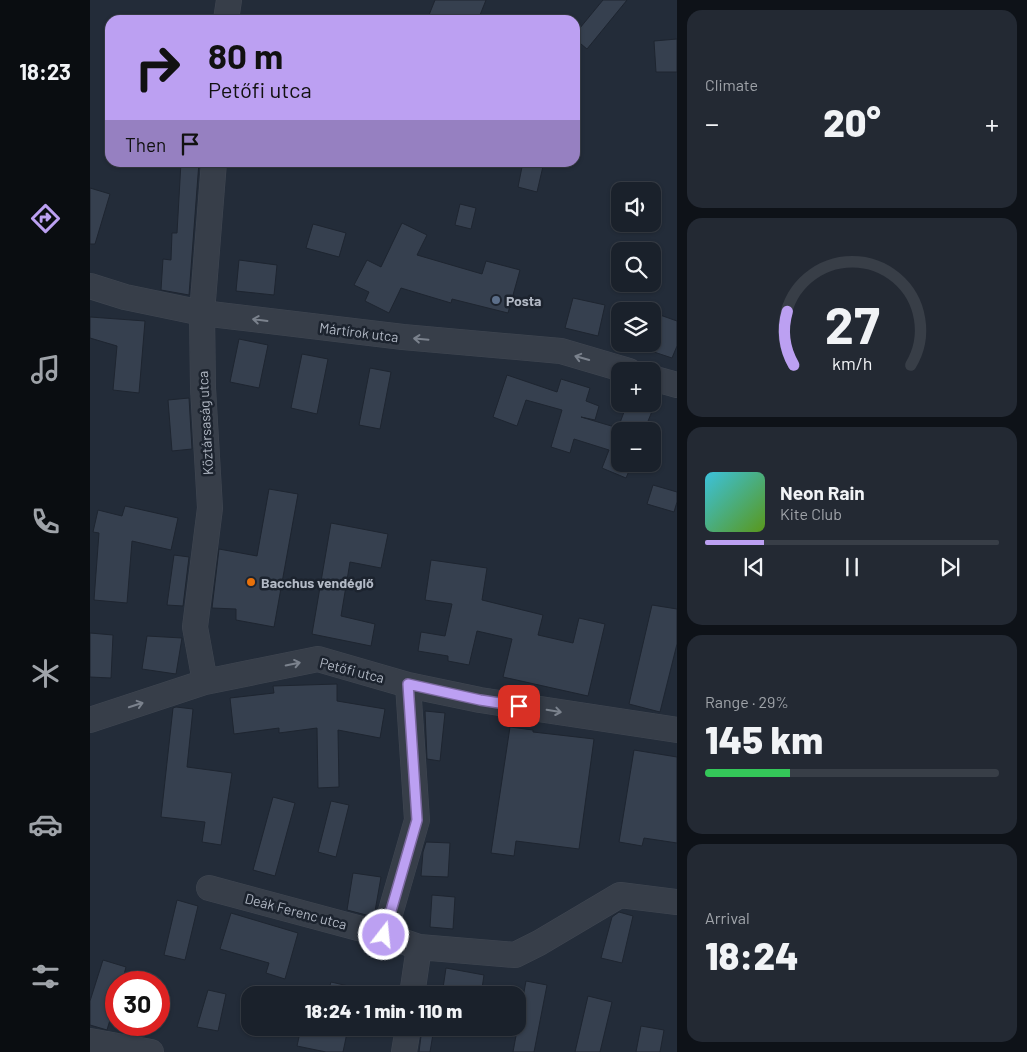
<!DOCTYPE html>
<html lang="en">
<head>
<meta charset="utf-8">
<style>
	:root { --surface:#1a212b; --page:#232933; --text:#f1f3f6; --muted:#9fa3a9; --line:#383e47; --accent:#bca0f2 }
	body { margin:0; font-family:Barlow,sans-serif; background:var(--page); color:var(--text); height:100vh; display:flex; flex-direction:column; font-size:19px; white-space:nowrap }
	* { box-sizing:border-box; margin:0 }
	p { font-size:16px; color:var(--muted) }
	.icon { flex:none; width:28px; height:28px; fill:none; stroke:currentColor; stroke-width:2; stroke-linecap:round; stroke-linejoin:round }
	.map { position:relative; flex:1; overflow:hidden }
	.panel { display:flex; flex-direction:column; gap:10px; padding:10px; background:#0e1218; width:350px }
	.panel>* { flex:none }
	.top-card { position:absolute; left:15px; top:15px; width:475px; height:152px; border-radius:15px; box-shadow:0 1px 4px #0004,0 0 0 1px var(--line); background:#bca0f2; color:#111; overflow:hidden }
	.fabs { position:absolute; left:521px; top:182px; display:grid; gap:10px }
	.fabs a { display:grid; place-items:center; width:50px; height:50px; border-radius:10px; background:var(--surface); box-shadow:0 1px 4px #0004,0 0 0 1px var(--line); font-size:25px }
	.speed { position:absolute; left:15px; top:971px; display:flex; gap:10px; font-size:25px; font-weight:700; text-align:center }
	.speed>* { display:grid; place-content:center; width:65px; height:65px; border-radius:50%; background:var(--surface); box-shadow:0 1px 4px #0004,0 0 0 1px var(--line); line-height:1 }
	.speed .limit { border:8px solid #d22; background:#fff; color:#111 }
	.pin { position:absolute; display:grid; place-items:center; width:42px; height:42px; color:#fff; margin:-21px; border-radius:10px; box-shadow:0 2px 8px #0006 }
	.me { position:absolute; width:55px; margin:-28px; rotate:16deg; stroke-linejoin:round; filter:drop-shadow(0 0 4px #0008) }
	.turn { display:flex; align-items:center; gap:18px; height:105px; padding:0 20px; font-size:22px }
	.turn .icon { width:65px; height:65px; stroke-width:2.5 }
	.turn b { display:block; font-size:35px; line-height:42px }
	.then { display:flex; align-items:center; height:48px; padding:0 20px; background:#0003; gap:10px; font-size:19px }
	.big { font-size:38px; font-weight:800; line-height:1.1 }
	.panel .tile { flex:1; display:flex; flex-direction:column; justify-content:center; gap:8px; min-width:0; padding:0 18px; border-radius:15px; background:var(--page) }
	.panel .dial { align-items:center; gap:0 }
	.dial svg { height:130px; overflow:visible; fill:none; stroke:var(--line); stroke-width:7; stroke-linecap:round; text-anchor:middle }
	.dial text { fill:var(--text); stroke:none }
	.song { display:flex; align-items:center; gap:15px }
	.cover { width:60px; height:60px; border-radius:8px; background:linear-gradient(135deg,hsl(190 70% 55%),hsl(90 70% 35%)) }
	.played { height:5px; border-radius:2px; background:linear-gradient(90deg,var(--accent) 20%,var(--line) 20%) }
	.keys { display:flex; justify-content:space-around; direction:ltr }
	.heat { display:flex; justify-content:space-between; align-items:center; font-size:28px; direction:ltr }
	.charge { height:8px; border-radius:4px; background:linear-gradient(90deg,#34c759 29%,var(--line) 0) }
	.trip { position:absolute; left:151px; top:986px; width:285px; height:50px; border-radius:15px; background:var(--surface); box-shadow:0 1px 4px #0004,0 0 0 1px var(--line); font-weight:800; line-height:50px; text-align:center }
	main { display:flex; flex:1; min-height:0 }
	.menu { display:flex; flex-direction:column; width:90px; justify-content:space-around; align-items:center; background:#0a0d11; color:var(--muted) }
	.menu .icon { width:35px; height:35px }
	.menu .on { color:var(--accent) }
	.menu b { font-size:22px; color:var(--text) }
	.map>svg:first-child { display:block }
</style>
</head>
<body>
<main>
<nav class="menu">
<b>18:23</b>
<svg class="icon on" aria-label="directions" viewBox="0 0 24 24"><path d="M12 3l9 9-9 9-9-9zM9 14v-3h6M13 9l2 2-2 2"/></svg>
<svg class="icon" aria-label="music" viewBox="0 0 24 24"><path d="M9 18V5l10-2v13"/><circle cx="6" cy="18" r="3"/><circle cx="16" cy="16" r="3"/></svg>
<svg class="icon" aria-label="phone" viewBox="0 0 24 24"><path d="M5 4h4l2 5-3 2q2 4 5 5l2-3 5 2v4C11 20 4 13 5 4z"/></svg>
<svg class="icon" aria-label="climate" viewBox="0 0 24 24"><path d="M12 3v18M4 7l16 10M4 17L20 7"/></svg>
<svg class="icon" aria-label="car" viewBox="0 0 24 24"><path d="M5 17H2v-5l4-1 3-4h7l3 4 3 1v5h-3M9 17h6M6 11h13"/><circle cx="7" cy="17" r="2"/><circle cx="17" cy="17" r="2"/></svg>
<svg class="icon" aria-label="filters" viewBox="0 0 24 24"><path d="M4 7h16M4 17h16"/><circle cx="9" cy="7" r="2"/><circle cx="15" cy="17" r="2"/></svg>
</nav>
<div class="map">
<svg width="587" height="1052" viewBox="0 0 587 1052">
	<rect width="100%" height="100%" fill="#232c39"/>
	<path fill="#36404f" stroke="#1e2530" d="M345,0H396L388,20H337Z
		M513,0H537L497,49L485,39V34Z
		M587,39V72H566L564,41Z
		M91,162H109L99,295L71,290L73,259L81,260L82,233H87Z
		M433,162H454L447,192L428,187Z
		M0,188L20,194L5,244H0Z
		M370,204L386,208L381,229L365,225Z
		M312,223L337,235L327,255L392,274L396,261L430,270L418,313L362,299L361,303L311,288L299,313L275,301L279,292L264,285L277,260L291,267Z
		M223,224L256,233L249,257L216,248Z
		M149,260L187,265L184,295L146,291Z
		M483,298L515,305L508,336L475,328Z
		M570,315L587,321V346L582,358L558,350L560,344H562V337Z
		M0,317L55,321L49,393L23,390L27,346L0,338Z
		M149,339L178,345L169,388L140,382Z
		M212,354L238,359L227,414L201,408Z
		M280,368L301,372L290,429L269,425Z
		M417,375L467,392L471,379L500,388L496,401L509,406L505,420L491,417L528,428L537,404H565L554,431H530V464H542L536,478L512,468L519,450L484,439L480,453L461,447L472,410L436,400L427,426L403,417Z
		M99,398L102,449L82,451L78,400Z
		M563,485L587,492V502L584,512L557,504Z
		M179,489L208,494L184,627L146,620V609L122,608L129,549L167,556Z
		M35,506L88,518L81,550L42,541L37,603L4,600L9,533L3,532L8,510L32,516Z
		M241,523L298,534L291,568L260,562L251,616L285,624L281,646L222,634Z
		M84,555L99,557L93,606L77,605Z
		M341,560L397,568L392,600L453,615L448,635L483,643L489,618L515,624L498,696L413,677L422,639L387,631L379,665L358,661V656L328,651L331,632L355,636L362,604L335,600Z
		M562,605L587,609V644L570,712L539,704Z
		M0,633L23,635L21,678L0,677Z
		M57,636L92,638L86,674L52,669Z
		M247,684V701L295,709L290,738L248,730L249,787L228,788L227,728L189,733V728L144,734L140,698L184,693L183,686Z
		M86,707L103,709L97,767L142,773L131,845L112,842L115,822L71,817L83,708Z
		M335,711L355,713L350,761L337,759Z
		M420,727L443,730V732L504,739L489,849L426,841L424,856L401,853Z
		M544,750L587,757V843L554,838L552,846L529,842Z
		M183,797L205,803L185,876L163,870Z
		M241,801L259,805L246,857L228,852Z
		M336,842L360,843L358,877L331,876L333,852Z
		M263,873L291,877L284,917L257,910Z
		M342,895L365,897L363,929L340,927Z
		M87,900L108,906L95,960L74,955Z
		M529,912L543,916L532,963L511,958L522,917Z
		M141,913L208,933L195,979L176,973L179,963L130,949Z
		M13,960L36,967L32,982H26V1000L17,1030L0,1025V1001Z
		M356,968L394,975L391,995H352Z
		M436,981L457,985L444,1052H423Z
		M241,982L267,988L266,995H237Z
		M118,990L136,994L128,1031L107,1027Z
		M498,996L522,1002L510,1052H485Z
		M551,1026L574,1030L570,1052H546Z
		M211,1028H258L253,1052H236L207,1046Z
		M332,1028H344L340,1052H329Z"/>
	<g fill="none" stroke-linecap="round" stroke-linejoin="round">
		<g stroke="#404752" stroke-width="26">
			<path id="street" d="M136,20L139,0
				M0,286L35,297L112,313L313,337L471,351L539,371
				M562,378L587,385
				M115,682L105,627L120,508L113,388L112,313L124,162
				M0,720L115,682L228,659L318,685L390,700L587,730
				M119,888L294,935L329,947L425,955L449,943L530,895L587,902
				M294,935L327,820L318,685
				M322,995L329,947
				M0,1041L61,1052
				M314,1052L318,1028"/>
		</g>
		<use href="#street" stroke="#373e49" stroke-width="25"/>
	</g>
	<defs><path id="oneway-shaft" d="M-6 0H5M1.5-3L5.5 0L1.5 3" fill="none" stroke-width="1.6" stroke-linecap="round" stroke-linejoin="round" transform="scale(1.25)"/></defs>
	<g stroke="#7b828d">
		<use href="#oneway-shaft" transform="translate(170 320) rotate(-173)"/>
		<use href="#oneway-shaft" transform="translate(331 339) rotate(-175)"/>
		<use href="#oneway-shaft" transform="translate(492 358) rotate(-164)"/>
		<use href="#oneway-shaft" transform="translate(203 664) rotate(-12)"/>
		<use href="#oneway-shaft" transform="translate(46 705) rotate(-18)"/>
		<use href="#oneway-shaft" transform="translate(464 711) rotate(9)"/>
	</g>
	<g fill="none" stroke-linecap="round" stroke-linejoin="round">
		<g stroke="#7a689d" stroke-width="12">
			<path id="route" d="M294,935L327,820L318,684L390,700L429,706"/>
		</g>
		<use href="#route" stroke="#bca0f2" stroke-width="9"/>
	</g>
	<circle fill="#5c6f8a" stroke="#1c232e" stroke-width="2" cx="406" cy="300" r="5"/>
	<circle fill="#e8710a" stroke="#1c232e" stroke-width="2" cx="161" cy="582" r="5"/>
	<g text-anchor="middle" dominant-baseline="central" stroke-width="5" stroke-linejoin="round" paint-order="stroke">
		<g font-size="14" font-weight="bold" fill="#b2b9c5" stroke="#1c232e" text-anchor="start">
			<text x="416" y="300">Posta</text>
			<text x="171" y="582">Bacchus vendéglő</text>
		</g>
		<g font-size="14" fill="#b2b9c5" stroke="#1c232e">
			<text transform="translate(269 332) rotate(7)">Mártírok utca</text>
			<text transform="translate(115 423) rotate(-93)">Köztársaság utca</text>
			<text transform="translate(262 670) rotate(14)">Petőfi utca</text>
			<text transform="translate(206 911) rotate(15)">Deák Ferenc utca</text>
		</g>
	</g>
</svg>
<div class="fabs">
<a><svg class="icon" aria-label="sound" viewBox="0 0 24 24"><path d="M4 9h4l5-4v14l-5-4H4zM17 9q2 3 0 6"/></svg></a>
<a><svg class="icon" aria-label="search" viewBox="0 0 24 24"><circle cx="10" cy="10" r="6"/><path d="M15 15l6 6"/></svg></a>
<a><svg class="icon" aria-label="layers" viewBox="0 0 24 24"><path d="M12 4l9 5-9 5-9-5zM3 14l9 5 9-5"/></svg></a>
<a>+</a>
<a>−</a>
</div>
<div class="speed"><div class="limit">30</div></div>
<div class="pin" style="left:429px;top:706px;background:#d93025"><svg class="icon" aria-label="arrive" viewBox="0 0 24 24"><path d="M6 21V4h12l-3 4 3 4H6"/></svg></div>
<svg class="me" style="left:294px;top:935px" viewBox="-20 -20 40 40"><circle r="17" fill="#bca0f2" stroke="#fff" stroke-width="3"/><path d="M0-11L8 9 0 5-8 9z" fill="#fff"/></svg>
<div class="trip">18:24 · 1 min · 110 m</div>
<div class="top-card">
<div class="turn"><svg class="icon" aria-label="right" viewBox="0 0 24 24"><path d="M7 20v-9h11M14 6l5 5-5 5"/></svg><div><b>80 m</b>Petőfi utca</div></div>
<div class="then">Then<svg class="icon" aria-label="arrive" viewBox="0 0 24 24"><path d="M6 21V4h12l-3 4 3 4H6"/></svg></div>
</div>
</div>
<section class="panel">
<div class="tile"><p>Climate</p>
<div class="heat"><a>−</a><b class="big">20°</b><a>+</a></div>
</div>
<div class="tile dial"><svg viewBox="0 0 100 80">
<path d="M14 69A42 42 0 1 1 86 69"/>
<path d="M14 69A42 42 0 0 1 10 36" stroke="#bca0f2"/>
<text x="50" y="56" font-size="32" font-weight="700">27</text>
<text x="50" y="72" font-size="11">km/h</text>
</svg></div>
<div class="tile">
<div class="song"><i class="cover"></i><div><b>Neon Rain</b><p>Kite Club</p></div></div>
<div class="played"></div>
<div class="keys"><svg class="icon" aria-label="previous" viewBox="0 0 24 24"><path d="M18 5L8 12l10 7zM5 5v14"/></svg><svg class="icon" aria-label="pause" viewBox="0 0 24 24"><path d="M8 5v14M16 5v14"/></svg><svg class="icon" aria-label="next" viewBox="0 0 24 24"><path d="M6 5l10 7-10 7zM19 5v14"/></svg></div>
</div>
<div class="tile"><p>Range · 29%</p><b class="big">145 km</b><div class="charge"></div></div>
<div class="tile"><p>Arrival</p><b class="big">18:24</b></div>
</section>
</main>
</body>
</html>
